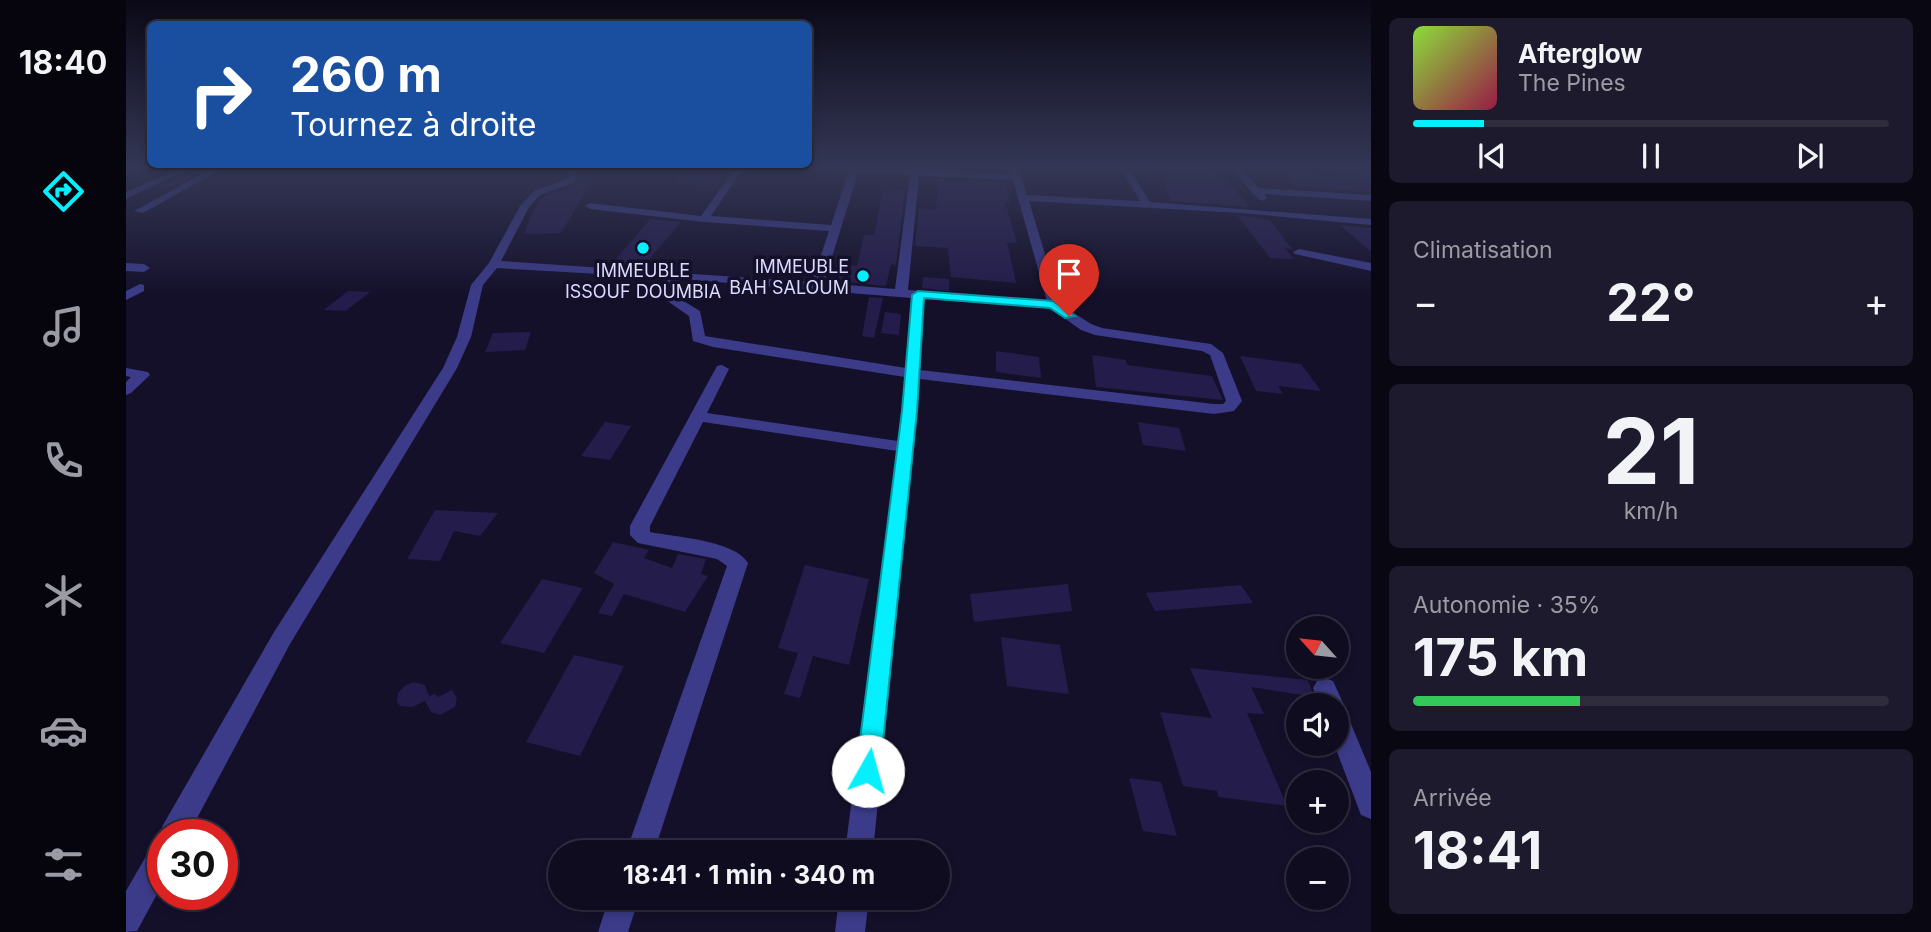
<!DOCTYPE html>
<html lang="fr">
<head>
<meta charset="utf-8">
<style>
	:root { --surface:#0f0c20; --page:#1d1a2d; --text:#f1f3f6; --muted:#9b9ba5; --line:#2f2c3e; --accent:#05efff }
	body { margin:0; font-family:Inter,sans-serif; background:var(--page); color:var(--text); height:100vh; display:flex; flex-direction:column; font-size:26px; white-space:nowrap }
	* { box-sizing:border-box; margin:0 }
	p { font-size:23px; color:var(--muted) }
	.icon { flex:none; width:38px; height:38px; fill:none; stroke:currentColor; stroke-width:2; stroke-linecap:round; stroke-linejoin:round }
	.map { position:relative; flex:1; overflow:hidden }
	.sheet { display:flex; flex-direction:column; gap:18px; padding:18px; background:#080712; width:560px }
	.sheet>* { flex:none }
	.banner { position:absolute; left:21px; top:21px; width:665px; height:147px; border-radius:10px; box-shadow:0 4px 10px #0003,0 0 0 2px var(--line); background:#1a4fa0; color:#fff; overflow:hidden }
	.needle { width:46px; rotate:297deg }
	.fabs { position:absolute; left:1160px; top:616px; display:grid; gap:14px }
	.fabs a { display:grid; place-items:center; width:63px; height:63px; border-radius:50%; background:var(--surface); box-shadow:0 4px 10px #0003,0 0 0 2px var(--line); font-size:35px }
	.speed { position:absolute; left:21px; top:819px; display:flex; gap:14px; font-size:35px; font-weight:700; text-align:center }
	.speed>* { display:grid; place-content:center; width:91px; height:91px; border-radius:50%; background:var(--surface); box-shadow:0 4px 10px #0003,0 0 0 2px var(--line); line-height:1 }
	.speed .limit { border:10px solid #d22; background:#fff; color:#111 }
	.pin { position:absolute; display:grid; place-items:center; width:60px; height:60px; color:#fff; margin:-72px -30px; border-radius:50% 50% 50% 0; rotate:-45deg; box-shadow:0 0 7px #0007 }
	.pin .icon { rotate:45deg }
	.me { position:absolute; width:77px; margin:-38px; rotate:7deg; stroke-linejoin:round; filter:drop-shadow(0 0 5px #0008) }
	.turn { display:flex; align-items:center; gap:24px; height:147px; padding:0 28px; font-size:32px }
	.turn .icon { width:91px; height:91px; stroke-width:2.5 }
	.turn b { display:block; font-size:49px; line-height:60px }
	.big { font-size:52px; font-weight:700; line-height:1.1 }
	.sheet .card { flex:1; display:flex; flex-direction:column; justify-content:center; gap:10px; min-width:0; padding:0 24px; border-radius:10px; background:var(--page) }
	.sheet .dial { align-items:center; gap:0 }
	.dial b { font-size:91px; line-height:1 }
	.song { display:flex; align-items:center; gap:21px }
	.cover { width:84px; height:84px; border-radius:10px; background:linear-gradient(135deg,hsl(90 70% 55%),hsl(340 70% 35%)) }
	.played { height:7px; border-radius:4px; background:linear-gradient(90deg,var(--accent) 15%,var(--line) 15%) }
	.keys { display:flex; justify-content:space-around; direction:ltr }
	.heat { display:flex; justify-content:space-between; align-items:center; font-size:38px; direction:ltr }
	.charge { height:10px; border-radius:5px; background:linear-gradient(90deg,#34c759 35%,var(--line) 0) }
	.trip { position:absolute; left:422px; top:840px; width:402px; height:70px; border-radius:35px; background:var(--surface); box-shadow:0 4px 10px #0003,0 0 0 2px var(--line); font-weight:700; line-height:70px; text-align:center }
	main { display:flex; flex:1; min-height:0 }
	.tab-bar { display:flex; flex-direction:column; width:126px; justify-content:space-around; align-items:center; background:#06050d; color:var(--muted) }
	.tab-bar .icon { width:49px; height:49px }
	.tab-bar .on { color:var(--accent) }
	.tab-bar b { font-size:32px; color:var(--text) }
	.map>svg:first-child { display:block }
</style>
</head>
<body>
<main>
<nav class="tab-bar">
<b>18:40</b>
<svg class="icon on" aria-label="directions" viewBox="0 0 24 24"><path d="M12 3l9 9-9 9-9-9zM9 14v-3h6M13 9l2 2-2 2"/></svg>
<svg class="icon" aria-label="music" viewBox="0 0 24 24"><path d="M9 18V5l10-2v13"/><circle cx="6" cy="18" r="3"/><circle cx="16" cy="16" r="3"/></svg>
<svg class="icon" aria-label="phone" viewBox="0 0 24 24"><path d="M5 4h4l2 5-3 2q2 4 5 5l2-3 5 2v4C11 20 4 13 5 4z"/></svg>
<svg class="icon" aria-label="climate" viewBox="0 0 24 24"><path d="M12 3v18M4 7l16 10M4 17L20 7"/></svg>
<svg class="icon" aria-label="car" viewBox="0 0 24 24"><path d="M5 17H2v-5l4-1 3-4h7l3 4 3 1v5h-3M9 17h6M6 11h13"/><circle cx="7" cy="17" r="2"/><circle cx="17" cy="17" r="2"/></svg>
<svg class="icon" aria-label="filters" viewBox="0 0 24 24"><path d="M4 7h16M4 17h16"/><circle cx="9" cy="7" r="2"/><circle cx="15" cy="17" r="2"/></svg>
</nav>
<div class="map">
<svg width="1245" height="932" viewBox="0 0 1245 932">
	<rect width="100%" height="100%" fill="#14102a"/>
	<path fill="#241c4b" d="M577,167L601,169L589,182L583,181L580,185L550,182L561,168L574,170Z
		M69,169H80L43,187H32Z
		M1047,169L1091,171L1124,207L1044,201L1036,172L1049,174Z
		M1208,169L1240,171L1245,175V192L1168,186L1157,171L1215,175Z
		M453,172L471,173L435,233L398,234L406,213L418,196L449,185L453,181Z
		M812,179L880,182L884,203L879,202L891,243L881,242L890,283L825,277L822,248L789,246L793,208L810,210Z
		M761,189L779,190L770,265L765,264L760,286L710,281L715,265L731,266L738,235H748L756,194H760Z
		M1111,215L1144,220L1166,249L1158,248L1168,259L1144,258Z
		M524,219L555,222L516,268L484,266Z
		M1214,225L1245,228V252Z
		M797,277L823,279V291L796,288Z
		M222,291L244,292L220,311L198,310Z
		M743,297L757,298L748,338L736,336Z
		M759,312L775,314L773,335L755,333Z
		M405,332L399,350L359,352L367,333Z
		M870,351L913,357L915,378L870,372Z
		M966,355L1000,360L1001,365L1086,376L1097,400L970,387Z
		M1114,356L1175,364L1195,391L1152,386L1157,394L1130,391Z
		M479,422L505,426L484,460L455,456Z
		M1012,422L1053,428L1060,451L1017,445Z
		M309,510L372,513L354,536L328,531L314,561L281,559Z
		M487,542L523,550L518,558L546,568L552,554L580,559L575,574L582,576L559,612L498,594L486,616L472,613L488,584L468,573Z
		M679,565L743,579L723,665L687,656L674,698L658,694L672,653L652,648Z
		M416,579L457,588L418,653L374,643Z
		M942,584L946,611L848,622L844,594Z
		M1115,585L1127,603L1029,611L1020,593Z
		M875,637L934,645L943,694L881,686Z
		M448,655L498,666L454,756L400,742Z
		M1064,668L1182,680L1188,697L1125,687L1138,714L1121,713L1161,806L1093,797L1091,791L1057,786L1034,712L1086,718Z
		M288,682L299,685L303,696L309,694L312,697L326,690L331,698L329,707L314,715L305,712L299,701L286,707L274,706L271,702L272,693L280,685Z
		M1003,778L1035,782L1051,836L1017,831Z"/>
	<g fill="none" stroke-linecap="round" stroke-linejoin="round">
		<path fill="#3b3b89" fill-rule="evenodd" d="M56,167H67L0,199V192Z
			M89,167H99L17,213L8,211Z
			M441,167H449L451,179L447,183L414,195L403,207L375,261L686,282L703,231L578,222L464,209L459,206L464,203L575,216L610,167H618L585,216L705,225L723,171L717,167L885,174L884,167H892L901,195L1014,201L994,167H1002L1024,202L1245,219V225L1115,213L903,201L934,304L965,324L976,328L1085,344L1097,353L1116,401L1108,411L1088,414L794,379L747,852H719L771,451L577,422L524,526V532C548,537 609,540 622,563L528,852H500L601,566L591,559L512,543L504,535V526L591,366L596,365L603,369L581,413L772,441L779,377L587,347L567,341L563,316L537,298L535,288L543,278L371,268L357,285L345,337L331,368L164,644L62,835H37V883L11,931L0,932V891L27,844L35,840L33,835L37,825L148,632L317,368L331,337L345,285L363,263L394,206L408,191L441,179L443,177ZM732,173L784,175L769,289L698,283ZM793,176L887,180L921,301L782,290ZM555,279L785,298L780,368L579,336L574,311L549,296L547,288ZM798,299L924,308L955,330L969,335L1076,351L1084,355L1100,401L1097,404H1088L794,370Z
			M1105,167H1114L1133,188L1245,195V201L1138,194L1141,198L1136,201L1126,193Z
			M1173,249L1245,263V271L1169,254L1167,252Z
			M0,263L18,264L24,268L18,272L0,271Z
			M14,284L18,285V291L0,300V291Z
			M0,368L22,372L24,375L5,393L0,395V382L5,377L0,376Z
			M1199,678L1207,681L1218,705L1216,710L1223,719L1245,772V819L1235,815L1208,744H1211V705H1194L1187,688L1191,681Z
			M483,898H513L502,932H472Z
			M713,898H743L739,932H709Z"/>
	</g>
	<linearGradient id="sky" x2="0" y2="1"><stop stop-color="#0b0917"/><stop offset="0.56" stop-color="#343755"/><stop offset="1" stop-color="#343755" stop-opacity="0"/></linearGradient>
	<rect width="1245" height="297" fill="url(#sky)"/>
	<path fill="#05efff" stroke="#039ba6" stroke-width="2" d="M792,291L927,301L949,316L939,318L924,308L798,298L791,411L754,771L751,779L742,782L734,779L730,771L776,411L786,295Z"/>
	<g fill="#05efff" stroke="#14102a" stroke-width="2.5">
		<circle cx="517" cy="248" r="7"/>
		<circle cx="737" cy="276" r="7"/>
	</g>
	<g text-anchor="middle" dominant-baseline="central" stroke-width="7" stroke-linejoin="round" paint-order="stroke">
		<g font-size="18" fill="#dcd9ff" stroke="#14102a" text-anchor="end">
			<text x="723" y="266">IMMEUBLE<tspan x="723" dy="21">BAH SALOUM</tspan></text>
			<text x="517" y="270" text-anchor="middle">IMMEUBLE<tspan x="517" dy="21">ISSOUF DOUMBIA</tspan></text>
		</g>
	</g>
</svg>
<div class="fabs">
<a><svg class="needle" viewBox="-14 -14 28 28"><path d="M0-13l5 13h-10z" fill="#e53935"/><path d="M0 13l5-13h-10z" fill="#9b9ba5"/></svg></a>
<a><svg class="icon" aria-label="sound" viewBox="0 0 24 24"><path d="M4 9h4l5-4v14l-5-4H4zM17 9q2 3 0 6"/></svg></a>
<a>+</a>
<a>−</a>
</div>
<div class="speed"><div class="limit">30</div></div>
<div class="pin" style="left:943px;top:316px;background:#d93025"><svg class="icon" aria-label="arrive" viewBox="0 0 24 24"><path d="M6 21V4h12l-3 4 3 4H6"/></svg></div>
<svg class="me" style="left:742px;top:771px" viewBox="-20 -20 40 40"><circle r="19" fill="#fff"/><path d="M0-13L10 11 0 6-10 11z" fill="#05efff"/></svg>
<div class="trip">18:41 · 1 min · 340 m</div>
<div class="banner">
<div class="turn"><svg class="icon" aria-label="right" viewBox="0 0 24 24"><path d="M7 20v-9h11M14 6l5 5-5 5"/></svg><div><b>260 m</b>Tournez à droite</div></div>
</div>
</div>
<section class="sheet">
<div class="card">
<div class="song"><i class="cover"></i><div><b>Afterglow</b><p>The Pines</p></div></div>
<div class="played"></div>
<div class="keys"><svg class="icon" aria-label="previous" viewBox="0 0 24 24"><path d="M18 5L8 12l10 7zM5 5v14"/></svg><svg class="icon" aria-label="pause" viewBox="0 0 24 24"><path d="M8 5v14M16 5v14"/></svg><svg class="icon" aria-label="next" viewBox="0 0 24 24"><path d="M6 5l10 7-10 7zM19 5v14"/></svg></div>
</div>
<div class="card"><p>Climatisation</p>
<div class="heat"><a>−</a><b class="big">22°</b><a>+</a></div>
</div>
<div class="card dial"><b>21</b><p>km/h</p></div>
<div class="card"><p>Autonomie · 35%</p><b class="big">175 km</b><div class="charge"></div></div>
<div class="card"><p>Arrivée</p><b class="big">18:41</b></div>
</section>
</main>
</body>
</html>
